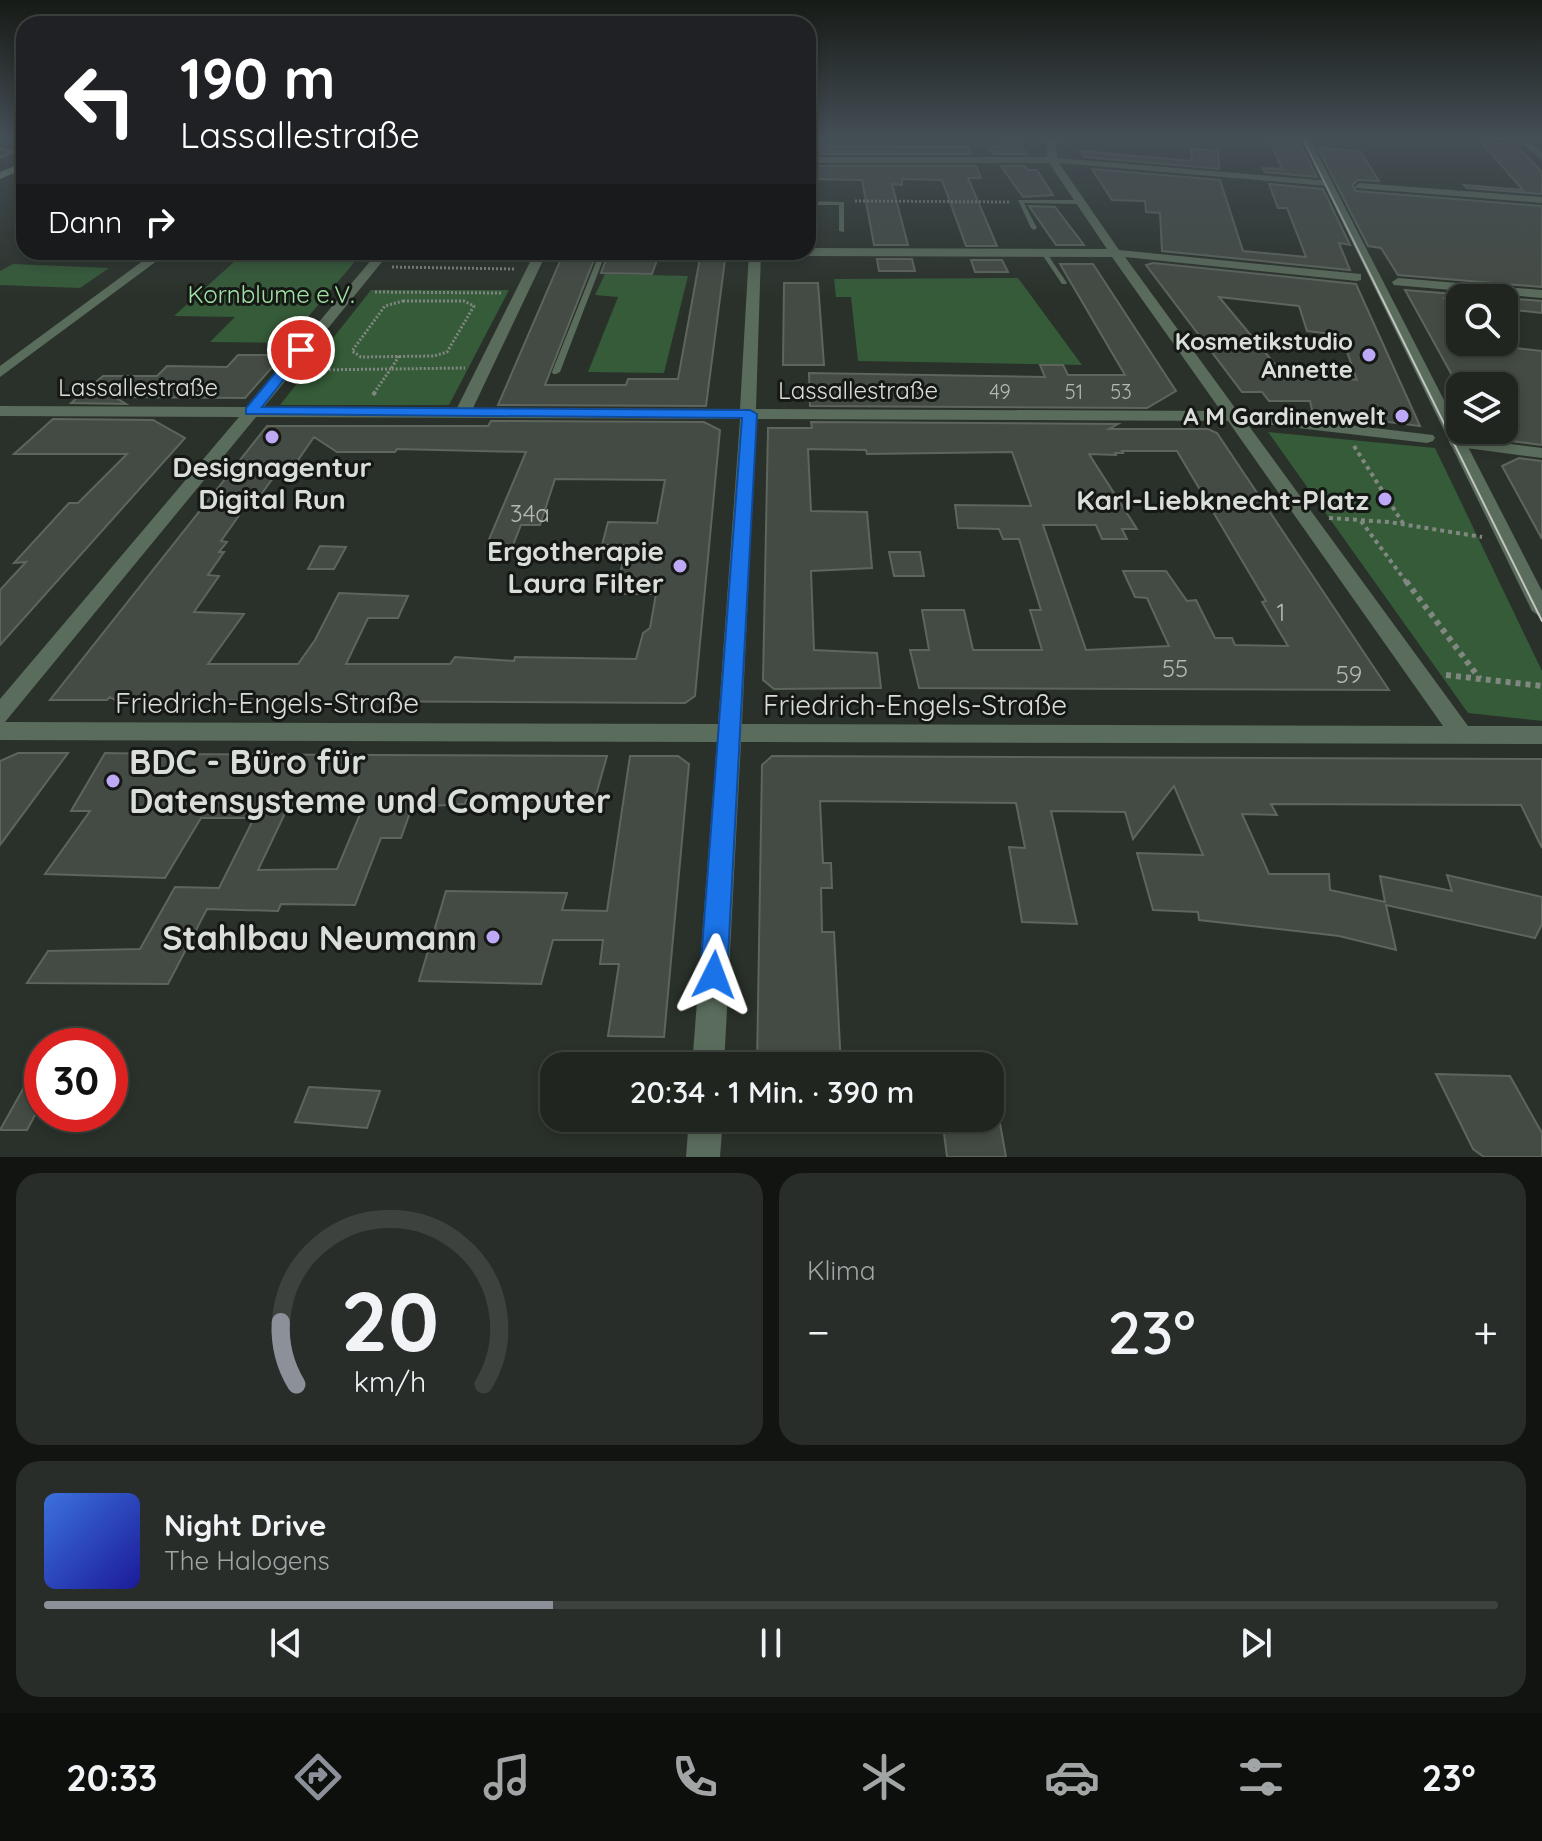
<!DOCTYPE html>
<html lang="de">
<head>
<meta charset="utf-8">
<style>
	:root { --surface:#202520; --page:#282d29; --text:#f1f3f6; --muted:#a2a5a5; --line:#3d423e; --accent:#8c9099 }
	body { margin:0; font-family:Quicksand,sans-serif; background:var(--page); color:var(--text); height:100vh; display:flex; flex-direction:column; font-size:30px; white-space:nowrap }
	* { box-sizing:border-box; margin:0 }
	p { font-size:26px; color:var(--muted) }
	.icon { flex:none; width:44px; height:44px; fill:none; stroke:currentColor; stroke-width:2; stroke-linecap:round; stroke-linejoin:round }
	.map { position:relative; height:1157px; overflow:hidden }
	.panel { display:flex; flex-direction:column; gap:16px; padding:16px; background:#121412; flex:1 }
	.panel>* { flex:none }
	.banner { position:absolute; left:16px; top:16px; width:800px; height:244px; border-radius:24px; box-shadow:0 4px 12px #0003,0 0 0 2px var(--line); background:#202124; color:#fff; overflow:hidden }
	.controls { position:absolute; left:1446px; top:284px; display:grid; gap:16px }
	.controls a { display:grid; place-items:center; width:72px; height:72px; border-radius:16px; background:var(--surface); box-shadow:0 4px 12px #0003,0 0 0 2px var(--line); font-size:40px }
	.speed { position:absolute; left:24px; top:1028px; display:flex; gap:16px; font-size:40px; font-weight:700; text-align:center }
	.speed>* { display:grid; place-content:center; width:104px; height:104px; border-radius:50%; background:var(--surface); box-shadow:0 4px 12px #0003,0 0 0 2px var(--line); line-height:1 }
	.speed .limit { border:12px solid #d22; background:#fff; color:#111 }
	.pin { position:absolute; display:grid; place-items:center; width:68px; height:68px; color:#fff; margin:-34px; border:4px solid #fff; border-radius:50%; box-shadow:0 2px 8px #0007 }
	.me { position:absolute; width:88px; margin:-44px; rotate:3deg; stroke-linejoin:round; filter:drop-shadow(0 0 6px #0008) }
	.turn { display:flex; align-items:center; gap:28px; height:168px; padding:0 32px; font-size:36px }
	.turn .icon { width:104px; height:104px; stroke-width:2.5 }
	.turn b { display:block; font-size:56px; line-height:68px }
	.then { display:flex; align-items:center; height:76px; padding:0 32px; background:#0003; gap:16px; font-size:30px }
	.big { font-size:60px; font-weight:600; line-height:1.1 }
	.panel .widget { flex:1; display:flex; flex-direction:column; justify-content:center; gap:12px; min-width:0; padding:0 28px; border-radius:24px; background:var(--page) }
	.panel .dial { align-items:center; gap:0 }
	.dial svg { height:208px; overflow:visible; fill:none; stroke:var(--line); stroke-width:7; stroke-linecap:round; text-anchor:middle }
	.dial text { fill:var(--text); stroke:none }
	.song { display:flex; align-items:center; gap:24px }
	.cover { width:96px; height:96px; border-radius:12px; background:linear-gradient(135deg,hsl(220 70% 55%),hsl(240 70% 35%)) }
	.played { height:8px; border-radius:4px; background:linear-gradient(90deg,var(--accent) 35%,var(--line) 35%) }
	.keys { display:flex; justify-content:space-around; direction:ltr }
	.heat { display:flex; justify-content:space-between; align-items:center; font-size:44px; direction:ltr }
	.panel .tiles { flex:1; display:grid; gap:16px; grid-template-columns:1fr 1fr }
	.widget:last-child { grid-column:span 2 }
	.trip { position:absolute; left:540px; top:1052px; width:464px; height:80px; border-radius:24px; background:var(--surface); box-shadow:0 4px 12px #0003,0 0 0 2px var(--line); font-weight:600; line-height:80px; text-align:center }
	.dock { display:flex; height:128px; justify-content:space-around; align-items:center; background:#0d0f0d; color:var(--muted) }
	.dock .icon { width:56px; height:56px }
	.dock .current { color:var(--accent) }
	.dock b { font-size:36px; color:var(--text) }
	.map>svg:first-child { display:block }
</style>
</head>
<body>
<div class="map">
<svg width="1542" height="1157" viewBox="0 0 1542 1157">
	<rect width="100%" height="100%" fill="#2a312a"/>
	<path fill="#355b38" d="M245,252H363L286,343L210,342L235,317L174,316Z
		M13,264L109,268L80,288L0,285V271Z
		M605,274L688,276L664,373L588,372L618,297L595,295Z
		M1018,278L1082,365L858,361L851,297H836L834,279Z
		M371,290H509L449,405H280Z
		M1268,432L1435,448L1542,671V721L1468,713Z"/>
	<path fill="#444b44" stroke="#5d655d" stroke-width="2" fill-rule="evenodd" d="M1005,137H1016L1026,154H993L987,146H1004Z
		M1268,137H1293L1298,146L1302,147L1317,177L1265,172L1263,168L1282,169Z
		M1481,142L1516,145L1542,172V194L1467,188L1464,185L1523,190Z
		M808,143H830V146L968,147L971,154H808Z
		M1318,148L1360,151L1379,181L1358,180L1352,185L1356,191L1542,206V287L1398,275L1381,248L1368,246Z
		M1191,149L1218,151L1219,169L1085,157L1081,151L1192,161Z
		M808,166H976L981,178H968L997,246H966L942,180L902,179V185L892,184L908,245H874L862,180L808,179Z
		M1001,166H1025L1028,170H1037L1053,195L1023,197Z
		M1092,169L1220,180L1243,251L1296,256L1306,257L1287,208H1278L1269,184L1323,189L1350,245L1339,243L1350,270L1162,251L1160,213L1146,212L1145,201L1112,200Z
		M1029,206L1055,207L1084,245H1056Z
		M564,252H597L545,385H626L628,379H678L701,252H726L706,406L498,405Z
		M609,252H660L652,274L601,273Z
		M877,259H912L915,271H879Z
		M971,260H1002L1008,272H975Z
		M1153,263L1356,284L1420,426L1348,417L1312,410L1310,401H1269L1262,392H1242L1146,265ZM1219,297L1299,306L1307,331L1341,335L1357,380L1279,369Z
		M1060,264H1093L1176,391L1147,408L810,406L809,373L1045,377L1040,365H1063L1068,375H1125Z
		M784,283H818L824,365H783Z
		M1405,290L1542,301V313L1504,309V298H1444L1460,323V342L1542,351V445L1504,440V386H1458Z
		M238,355H283L245,398L115,397L126,404L71,403L103,376H157L167,366L227,367Z
		M53,419L153,420L185,438L0,645V590L26,562L14,563L69,503H78L127,454H14Z
		M491,421L704,422L720,430L695,696L685,703L115,700L110,697L107,700H50L267,426H488ZM314,437L337,452H395L397,449L526,452L487,544L513,545L521,525H540L555,479L665,480L657,523L608,522L602,545H627L615,594H656L650,628L643,633L636,659L515,657L514,661L455,657L450,664H346L368,618H398L408,596L339,593L315,640L298,664H208L244,614L194,612L219,576L208,575L224,552H219L227,542L221,541L250,500H257L284,463H296Z
		M811,422L1118,424L1109,429H1208L1217,433L1389,690L919,688L910,650H929L922,610H964L973,650H1042L1030,610H1041L1019,539H1003L999,529L958,528L955,505L1031,506L1012,452L867,454L866,450L808,449L811,511L867,512L872,568L811,571L814,650L877,653L881,688L774,689L763,680L768,428H812ZM1122,451H1177L1266,601L1262,602L1288,646L1235,645L1232,638H1215L1196,600L1187,601L1166,571H1123L1135,597L1147,598L1169,646L1086,650L1043,525H1096L1102,539H1127L1122,529H1137L1089,454L1116,455L1115,453H1123Z
		M1519,458L1542,461V539L1502,466Z
		M320,546L346,547L334,569H308Z
		M889,552H920L924,576H894Z
		M18,753H68L0,845V761Z
		M105,753L160,754L607,756L594,802L466,800L465,804L412,807L401,838H381L355,905L281,904L278,911L207,909L168,984L27,983L48,951L140,949L175,887L219,888L254,818H201L165,878L45,874L90,811H71ZM326,798L339,811L361,812L337,869L258,870L287,809L309,811Z
		M630,756H678L689,764L664,1037L608,1036L619,964H600L603,940H553L541,984L419,981L446,891L567,893L562,910L607,911Z
		M772,756L1542,759V848L1521,805L1271,804L1277,815L1242,814L1269,874H1329L1330,890L1385,902L1380,876L1452,891L1447,875L1542,897V924L1535,938L1386,905L1396,950L1339,936L1199,920L1198,912L1153,910L1137,853L1203,855L1174,786L1133,839L1125,812L1051,811L1077,924L1022,922L1009,847L1025,848L1016,803L820,801L823,863H831L832,888H821L822,932H834L841,1066H757L762,765Z
		M42,1055V1102L27,1130H0Z
		M1436,1074L1510,1076L1542,1133V1157H1484L1473,1149Z
		M309,1087L380,1091L367,1128L295,1122Z
		M942,1118H999L1006,1157H947Z"/>
	<g fill="none" stroke-linecap="round" stroke-linejoin="round">
		<path stroke="#818781" stroke-width="3" stroke-dasharray="2 2" stroke-linecap="butt" d="M855,201L1009,202
			M392,267L514,269
			M375,292L501,293
			M403,301H464L474,306L447,352L434,356L361,357L352,351L385,306Z
			M399,356L391,369L465,368
			M309,370L391,369
			M374,393L390,370"/>
		<path stroke="#818781" stroke-width="4" stroke-dasharray="4 4" stroke-linecap="butt" d="M373,395L376,391
			M1354,446L1404,525
			M1329,518L1389,522L1482,537
			M1361,521L1407,583"/>
		<path stroke="#818781" stroke-width="6" stroke-dasharray="5 5" stroke-linecap="butt" d="M1406,581L1480,679
			M1446,675L1542,686"/>
		<path fill="#5a6c5b" fill-rule="evenodd" d="M0,147L19,151L0,159V155L9,152L0,151Z
			M1018,200H1079L1082,202L1079,204L1024,203L1037,228L1034,230L1031,228Z
			M808,201L844,202V232L839,231V205H808Z
			M600,252H606L560,372L556,374H553L552,372Z
			M1042,252H1046L1067,283L1066,284H1062L1041,253Z"/>
		<path fill="#5a6c5b" fill-rule="evenodd" d="M1048,137H1056L1057,158L1331,181L1332,183L1327,186L1059,163L1119,250L1361,274V280L1357,281L1125,257L1238,412L1433,435L1435,438L1433,441L1427,443L1246,422L1468,726H1542V744L741,742L724,1066H692L717,742L0,740V699L239,417L0,416V406L247,407L378,252H390L264,407L457,408L535,252H547L473,408L740,409L749,252H761L756,409L1221,411L1112,257L808,256L802,252H808V248L1107,249L1049,163H808V157H1047ZM256,417L740,419L718,724L5,722ZM756,419L1228,421L1443,726L742,724Z
			M1481,137H1525L1542,152V160L1520,142Z
			M1360,183L1542,197V203L1356,188L1355,186Z
			M155,252H169L0,377V366Z
			M1398,278L1542,290V298L1394,285L1392,282Z
			M1457,437L1542,448V458L1451,446L1449,442L1451,438Z
			M689,1118H723L720,1157H686Z"/>
		<path fill="#5a6c5b" fill-rule="evenodd" d="M1301,137H1309L1542,591V618L1532,611Z"/>
		<path fill="#718e73" fill-rule="evenodd" d="M24,162V169L0,179V172Z"/>
		<path stroke="#c1c5c1" stroke-width="2" d="M1302,137L1542,621"/>
	</g>
	<linearGradient id="sky" x2="0" y2="1"><stop stop-color="#171b17"/><stop offset="0.46" stop-color="#444e55"/><stop offset="1" stop-color="#444e55" stop-opacity="0"/></linearGradient>
	<rect width="1542" height="299" fill="url(#sky)"/>
	<path fill="#1a73e8" stroke="#114b97" stroke-width="2" d="M301,347L307,350L262,407L750,410L757,414L727,975L723,984L714,988L704,984L700,975L742,418L246,414V408L296,348Z"/>
	<g fill="#bda9f5" stroke="#151815" stroke-width="3">
		<circle cx="1369" cy="355" r="8"/>
		<circle cx="1402" cy="416" r="8"/>
		<circle cx="272" cy="437" r="8"/>
		<circle cx="1385" cy="499" r="8"/>
		<circle cx="680" cy="566" r="8"/>
		<circle cx="113" cy="781" r="8"/>
		<circle cx="493" cy="937" r="8"/>
	</g>
	<g text-anchor="middle" dominant-baseline="central" stroke-width="6" stroke-linejoin="round" paint-order="stroke">
		<g font-size="20" fill="#b4b9b4">
			<text x="1000" y="391">49</text>
			<text x="1074" y="391">51</text>
			<text x="1121" y="391">53</text>
		</g>
		<g font-size="24" fill="#a0e2a4" stroke="#151815">
			<text x="271" y="294">Kornblume e.V.</text>
		</g>
		<g font-size="24" font-weight="bold" fill="#dadeda" stroke="#151815" text-anchor="end">
			<text x="1353" y="341">Kosmetikstudio<tspan x="1353" dy="28">Annette</tspan></text>
			<text x="1386" y="416">A M Gardinenwelt</text>
		</g>
		<g font-size="24" fill="#dadeda" stroke="#151815">
			<text x="138" y="387">Lassallestraße</text>
			<text x="858" y="390">Lassallestraße</text>
		</g>
		<g font-size="24" fill="#b4b9b4">
			<text x="530" y="513">34a</text>
			<text x="1281" y="612">1</text>
			<text x="1175" y="668">55</text>
			<text x="1349" y="674">59</text>
		</g>
		<g font-size="28" font-weight="bold" fill="#dadeda" stroke="#151815" text-anchor="end">
			<text x="272" y="466" text-anchor="middle">Designagentur<tspan x="272" dy="32">Digital Run</tspan></text>
			<text x="1369" y="499">Karl-Liebknecht-Platz</text>
			<text x="664" y="550">Ergotherapie<tspan x="664" dy="32">Laura Filter</tspan></text>
		</g>
		<g font-size="28" fill="#dadeda" stroke="#151815">
			<text x="267" y="702">Friedrich-Engels-Straße</text>
			<text x="915" y="704">Friedrich-Engels-Straße</text>
		</g>
		<g font-size="34" font-weight="bold" fill="#dadeda" stroke="#151815" text-anchor="start">
			<text x="129" y="761">BDC - Büro für<tspan x="129" dy="39">Datensysteme und Computer</tspan></text>
			<text x="477" y="937" text-anchor="end">Stahlbau Neumann</text>
		</g>
	</g>
</svg>
<div class="controls">
<a><svg class="icon" aria-label="search" viewBox="0 0 24 24"><circle cx="10" cy="10" r="6"/><path d="M15 15l6 6"/></svg></a>
<a><svg class="icon" aria-label="layers" viewBox="0 0 24 24"><path d="M12 4l9 5-9 5-9-5zM3 14l9 5 9-5"/></svg></a>
</div>
<div class="speed"><div class="limit">30</div></div>
<div class="pin" style="left:301px;top:350px;background:#d93025"><svg class="icon" aria-label="arrive" viewBox="0 0 24 24"><path d="M6 21V4h12l-3 4 3 4H6"/></svg></div>
<svg class="me" style="left:714px;top:975px" viewBox="-20 -20 40 40"><path d="M0-17L14 15 0 8-14 15z" fill="#1a73e8" stroke="#fff" stroke-width="4"/></svg>
<div class="trip">20:34 · 1 Min. · 390 m</div>
<div class="banner">
<div class="turn"><svg class="icon" aria-label="left" viewBox="0 0 24 24"><path d="M17 20v-9H6M10 6l-5 5 5 5"/></svg><div><b>190 m</b>Lassallestraße</div></div>
<div class="then">Dann<svg class="icon" aria-label="right" viewBox="0 0 24 24"><path d="M7 20v-9h11M14 6l5 5-5 5"/></svg></div>
</div>
</div>
<section class="panel">
<div class="tiles">
<div class="widget dial"><svg viewBox="0 0 100 80">
<path d="M14 69A42 42 0 1 1 86 69"/>
<path d="M14 69A42 42 0 0 1 8 45" stroke="#8c9099"/>
<text x="50" y="56" font-size="32" font-weight="700">20</text>
<text x="50" y="72" font-size="11">km/h</text>
</svg></div>
<div class="widget"><p>Klima</p>
<div class="heat"><a>−</a><b class="big">23°</b><a>+</a></div>
</div>
<div class="widget">
<div class="song"><i class="cover"></i><div><b>Night Drive</b><p>The Halogens</p></div></div>
<div class="played"></div>
<div class="keys"><svg class="icon" aria-label="previous" viewBox="0 0 24 24"><path d="M18 5L8 12l10 7zM5 5v14"/></svg><svg class="icon" aria-label="pause" viewBox="0 0 24 24"><path d="M8 5v14M16 5v14"/></svg><svg class="icon" aria-label="next" viewBox="0 0 24 24"><path d="M6 5l10 7-10 7zM19 5v14"/></svg></div>
</div>
</div>
</section>
<nav class="dock">
<b>20:33</b>
<svg class="icon current" aria-label="directions" viewBox="0 0 24 24"><path d="M12 3l9 9-9 9-9-9zM9 14v-3h6M13 9l2 2-2 2"/></svg>
<svg class="icon" aria-label="music" viewBox="0 0 24 24"><path d="M9 18V5l10-2v13"/><circle cx="6" cy="18" r="3"/><circle cx="16" cy="16" r="3"/></svg>
<svg class="icon" aria-label="phone" viewBox="0 0 24 24"><path d="M5 4h4l2 5-3 2q2 4 5 5l2-3 5 2v4C11 20 4 13 5 4z"/></svg>
<svg class="icon" aria-label="climate" viewBox="0 0 24 24"><path d="M12 3v18M4 7l16 10M4 17L20 7"/></svg>
<svg class="icon" aria-label="car" viewBox="0 0 24 24"><path d="M5 17H2v-5l4-1 3-4h7l3 4 3 1v5h-3M9 17h6M6 11h13"/><circle cx="7" cy="17" r="2"/><circle cx="17" cy="17" r="2"/></svg>
<svg class="icon" aria-label="filters" viewBox="0 0 24 24"><path d="M4 7h16M4 17h16"/><circle cx="9" cy="7" r="2"/><circle cx="15" cy="17" r="2"/></svg>
<b>23°</b>
</nav>
</body>
</html>
